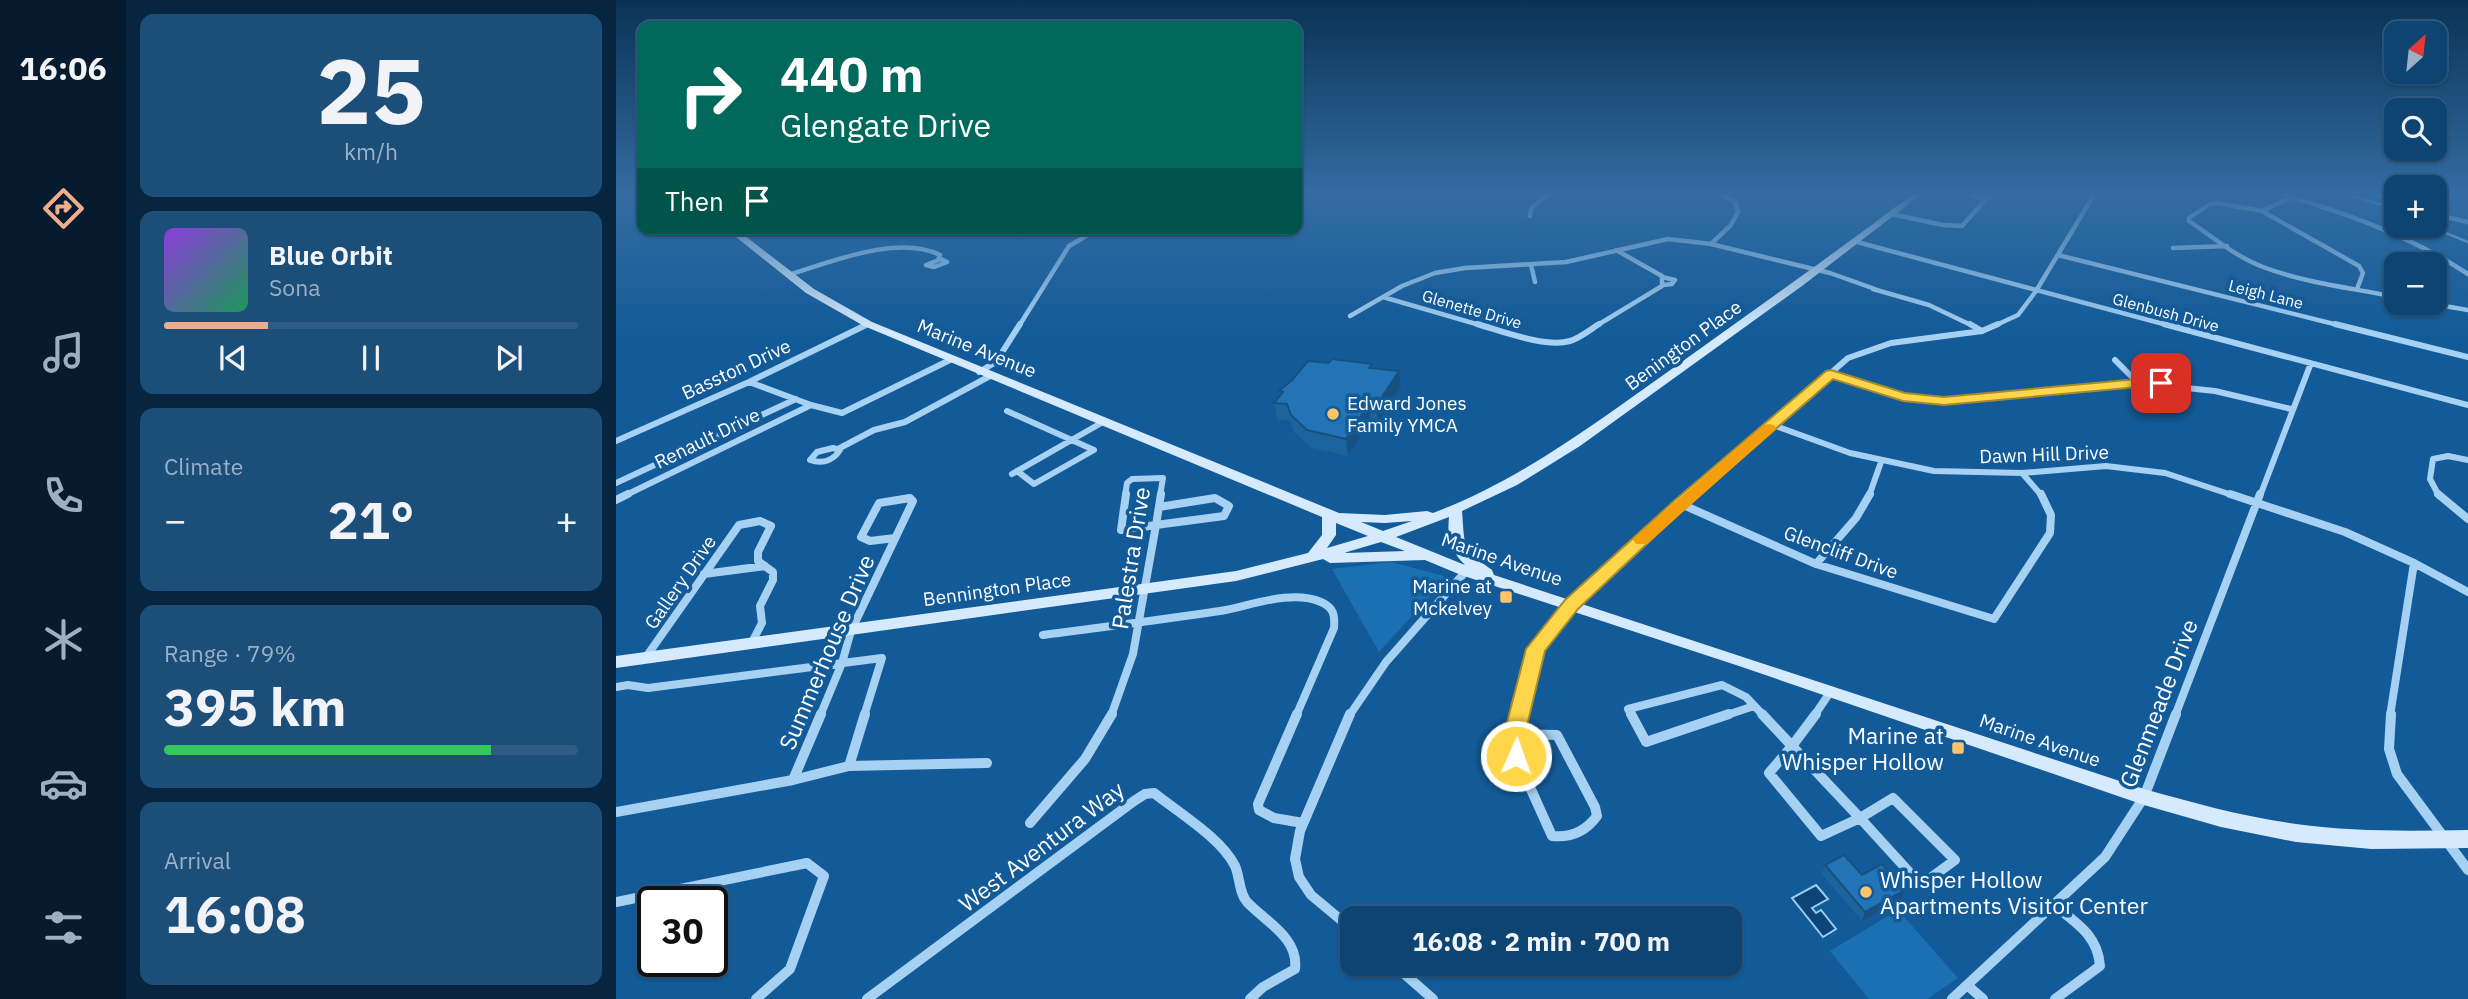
<!DOCTYPE html>
<html lang="en">
<head>
<meta charset="utf-8">
<style>
	:root { --surface:#0e4472; --page:#1c4e7a; --text:#f1f3f6; --muted:#9bb0c4; --line:#2e5c84; --accent:#eead8d }
	body { margin:0; font-family:"IBM Plex Sans",sans-serif; background:var(--page); color:var(--text); height:100vh; display:flex; flex-direction:column; font-size:26px; white-space:nowrap }
	* { box-sizing:border-box; margin:0 }
	p { font-size:23px; color:var(--muted) }
	.icon { flex:none; width:38px; height:38px; fill:none; stroke:currentColor; stroke-width:2; stroke-linecap:round; stroke-linejoin:round }
	.map { position:relative; flex:1; overflow:hidden }
	.drawer { display:flex; flex-direction:column; gap:14px; padding:14px; background:#08253f; width:490px }
	.drawer>* { flex:none }
	.banner { position:absolute; left:21px; top:21px; width:665px; height:214px; border-radius:14px; box-shadow:0 2px 5px #0004,0 0 0 2px var(--line); background:#00695c; color:#fff; overflow:hidden }
	.needle { width:46px; rotate:27deg }
	.fabs { position:absolute; left:1768px; top:21px; display:grid; gap:14px }
	.fabs a { display:grid; place-items:center; width:63px; height:63px; border-radius:14px; background:var(--surface); box-shadow:0 2px 5px #0004,0 0 0 2px var(--line); font-size:35px }
	.speed { position:absolute; left:21px; top:886px; display:flex; gap:14px; font-size:35px; font-weight:700; text-align:center }
	.speed>* { display:grid; place-content:center; width:91px; height:91px; border-radius:50%; background:var(--surface); box-shadow:0 2px 5px #0004,0 0 0 2px var(--line); line-height:1 }
	.speed .limit { border:4px solid #111; border-radius:10px; background:#fff; color:#111 }
	.pin { position:absolute; display:grid; place-items:center; width:60px; height:60px; color:#fff; margin:-30px; border-radius:14px; box-shadow:0 4px 10px #0006 }
	.me { position:absolute; width:77px; margin:-38px; rotate:2deg; stroke-linejoin:round; filter:drop-shadow(0 0 5px #0008) }
	.turn { display:flex; align-items:center; gap:24px; height:147px; padding:0 28px; font-size:32px }
	.turn .icon { width:91px; height:91px; stroke-width:2.5 }
	.turn b { display:block; font-size:49px; line-height:60px }
	.then { display:flex; align-items:center; height:66px; padding:0 28px; background:#0003; gap:14px; font-size:26px }
	.big { font-size:52px; font-weight:700; line-height:1.1 }
	.drawer .tile { flex:1; display:flex; flex-direction:column; justify-content:center; gap:10px; min-width:0; padding:0 24px; border-radius:14px; background:var(--page) }
	.drawer .dial { align-items:center; gap:0 }
	.dial b { font-size:91px; line-height:1 }
	.song { display:flex; align-items:center; gap:21px }
	.cover { width:84px; height:84px; border-radius:10px; background:linear-gradient(135deg,hsl(270 70% 55%),hsl(150 70% 35%)) }
	.played { height:7px; border-radius:4px; background:linear-gradient(90deg,var(--accent) 25%,var(--line) 25%) }
	.keys { display:flex; justify-content:space-around; direction:ltr }
	.heat { display:flex; justify-content:space-between; align-items:center; font-size:38px; direction:ltr }
	.charge { height:10px; border-radius:5px; background:linear-gradient(90deg,#34c759 79%,var(--line) 0) }
	.trip { position:absolute; left:724px; top:906px; width:402px; height:70px; border-radius:14px; background:var(--surface); box-shadow:0 2px 5px #0004,0 0 0 2px var(--line); font-weight:700; line-height:70px; text-align:center }
	main { display:flex; flex:1; min-height:0 }
	.dock { display:flex; flex-direction:column; width:126px; justify-content:space-around; align-items:center; background:#061b2e; color:var(--muted) }
	.dock .icon { width:49px; height:49px }
	.dock .active { color:var(--accent) }
	.dock b { font-size:32px; color:var(--text) }
	.map>svg:first-child { display:block }
</style>
</head>
<body>
<main>
<nav class="dock">
<b>16:06</b>
<svg class="icon active" aria-label="directions" viewBox="0 0 24 24"><path d="M12 3l9 9-9 9-9-9zM9 14v-3h6M13 9l2 2-2 2"/></svg>
<svg class="icon" aria-label="music" viewBox="0 0 24 24"><path d="M9 18V5l10-2v13"/><circle cx="6" cy="18" r="3"/><circle cx="16" cy="16" r="3"/></svg>
<svg class="icon" aria-label="phone" viewBox="0 0 24 24"><path d="M5 4h4l2 5-3 2q2 4 5 5l2-3 5 2v4C11 20 4 13 5 4z"/></svg>
<svg class="icon" aria-label="climate" viewBox="0 0 24 24"><path d="M12 3v18M4 7l16 10M4 17L20 7"/></svg>
<svg class="icon" aria-label="car" viewBox="0 0 24 24"><path d="M5 17H2v-5l4-1 3-4h7l3 4 3 1v5h-3M9 17h6M6 11h13"/><circle cx="7" cy="17" r="2"/><circle cx="17" cy="17" r="2"/></svg>
<svg class="icon" aria-label="filters" viewBox="0 0 24 24"><path d="M4 7h16M4 17h16"/><circle cx="9" cy="7" r="2"/><circle cx="15" cy="17" r="2"/></svg>
</nav>
<section class="drawer">
<div class="tile dial"><b>25</b><p>km/h</p></div>
<div class="tile">
<div class="song"><i class="cover"></i><div><b>Blue Orbit</b><p>Sona</p></div></div>
<div class="played"></div>
<div class="keys"><svg class="icon" aria-label="previous" viewBox="0 0 24 24"><path d="M18 5L8 12l10 7zM5 5v14"/></svg><svg class="icon" aria-label="pause" viewBox="0 0 24 24"><path d="M8 5v14M16 5v14"/></svg><svg class="icon" aria-label="next" viewBox="0 0 24 24"><path d="M6 5l10 7-10 7zM19 5v14"/></svg></div>
</div>
<div class="tile"><p>Climate</p>
<div class="heat"><a>−</a><b class="big">21°</b><a>+</a></div>
</div>
<div class="tile"><p>Range · 79%</p><b class="big">395 km</b><div class="charge"></div></div>
<div class="tile"><p>Arrival</p><b class="big">16:08</b></div>
</section>
<div class="map">
<svg width="1852" height="999" viewBox="0 0 1852 999">
	<rect width="100%" height="100%" fill="#135b98"/>
	<path fill="#1b6fb3" d="M775,562L832,577L763,652L716,569Z
		M1282,910L1342,978L1311,999H1253L1214,951Z"/>
	<path fill="#0c4475" stroke="#98cdf6" stroke-width="2" d="M1200,885L1212,899L1196,908L1200,913L1205,910L1220,929L1207,937L1176,898Z"/>
	<g fill="none" stroke-linecap="round" stroke-linejoin="round">
		<path stroke="#98cdf6" stroke-width="2.5" d="M1726,193L1780,209
			M1813,226L1852,242"/>
		<path stroke="#a6d1f3" stroke-width="4.5" d="M1662,193C1729,213 1793,235 1852,274
			M1753,193L1780,201
			M1357,195L1367,199L1375,197L1366,193
			M1646,211L1675,197
			M1275,214L1327,225L1346,226L1370,199
			M1818,214L1852,222
			M914,216L915,208L934,193
			M1241,242L1555,326
			M1095,244L1115,225L1122,212L1119,202L1102,193
			M1557,248L1611,246
			M1442,255L1726,326
			M325,259L331,262L318,267L310,265Z
			M915,265L919,282
			M172,275C215,262 282,234 324,255L322,260
			M1046,277L1059,280L1056,284L1047,285
			M1257,289L1313,305L1357,326
			M1741,289L1747,273L1743,266L1646,211L1601,203L1594,204L1573,218V221C1597,237 1620,257 1647,267C1689,283 1736,288 1780,297
			M767,297L867,326
			M1811,303L1852,310
			M734,316L786,286L819,273L849,268L950,262L1052,239L1095,244L1214,273L1259,289
			M249,326L252,324
			M403,326L453,246L470,236
			M980,326L1046,286V276L1000,250
			M1378,326L1402,315L1420,291L1479,193"/>
		<path stroke="#a6d1f3" stroke-width="6" d="M861,324C886,331 929,348 954,341C964,338 975,329 983,324
			M1354,324L1366,331
			M1548,324L1852,405
			M1719,324L1852,357
			M1499,360L1522,383
			M363,372L380,362L404,324
			M1215,374L1287,397L1328,401L1522,383L1599,391L1675,409
			M133,382L195,405L226,413L334,360
			M391,411L478,450L418,484L401,471
			M1157,425L1234,453L1318,471L1406,473L1490,466L1549,473L1619,496
			M0,441L133,382L252,324
			M217,448L224,450C217,461 206,464 194,460L201,452Z
			M222,449L258,430L289,422L374,376
			M1406,473L1426,496
			M396,474L487,422
			M0,483L180,399
			M8,496L195,405
			M509,496L511,483L516,479L547,478L544,496
			M1074,496L1232,358L1275,343L1366,331L1382,324
			M1253,496L1265,462
			M1644,496L1695,363
			M1823,496L1814,479L1817,459L1832,456L1852,460"/>
		<path stroke="#a6d1f3" stroke-width="8" d="M510,494L505,530L540,525
			M1614,494L1729,532L1798,563L1852,592
			M1822,494L1852,519
			M0,500L12,494
			M1065,504L1200,564L1378,619L1434,533L1435,515L1425,494
			M540,525L545,494
			M540,525L608,516L613,506L599,498L543,507
			M1200,564L1240,518L1254,494
			M88,574L149,566
			M427,635C486,627 545,620 604,611C634,606 675,589 705,602C718,608 719,615 718,628L680,716
			M30,657L123,525L144,521L155,526L142,552V561L157,572V580L144,606L146,623L135,644
			M0,687L12,685L32,688L266,658L248,716
			M204,716L226,663L235,631L297,501L294,498L263,503L245,537L254,541L279,538
			M495,716L517,654L540,525
			M733,716L770,662L850,571
			M903,716L920,649L955,605L1076,494
			M1016,716L1012,709L1106,685L1130,697L1148,716
			M1108,716L1138,706
			M1198,716L1215,691
			M1559,716L1644,494
			M1774,716L1798,563"/>
		<path stroke="#a6d1f3" stroke-width="10" d="M681,714L642,804L643,810L658,818L687,823
			M734,714L684,831L679,859L683,877L695,895L737,930
			M1015,714L1030,742L1113,714
			M1146,714L1176,746
			M1775,714L1773,749L1781,774L1852,870
			M898,734L941,735L979,807L981,816C970,831 955,838 936,836L900,756Z
			M898,734L903,714
			M1176,746L1244,818
			M1176,746L1153,773L1205,836L1244,818
			M1176,746L1200,714
			M233,766L249,714
			M177,780L205,714
			M1277,798L1339,860L1305,885L1244,818Z
			M0,812L177,780L233,766L371,763
			M414,823L469,759L496,714
			M0,902L191,863L208,876L174,969L140,999
			M1439,906C1461,923 1482,936 1484,966L1439,999
			M777,964L817,999
			M1351,985L1367,999
			M251,999L518,801L529,794L538,793C562,812 606,839 619,866C624,877 623,893 631,902C650,922 683,938 679,969L647,987L634,999
			M1336,999L1489,857L1528,797L1560,714"/>
		<path fill="#d5eafd" fill-rule="evenodd" d="M1298,193H1307L1186,286L964,446L901,485L846,511C849,548 845,547 876,570L878,575L1528,789C1578,803 1628,817 1680,824C1737,832 1794,831 1852,830V848L1755,849L1680,842L1605,827L1528,805L1123,666L845,575L809,560L714,563L707,559L620,581L0,668V656L620,571L692,553L706,535V517L248,326L190,293L110,229H120L198,289L256,322L723,513L769,515L811,511L817,513C904,480 977,425 1053,371C1135,312 1218,254 1298,193ZM833,517C831,538 834,550 849,565L780,537ZM796,521L767,531L745,522L769,523ZM720,523L752,536L711,548L720,535ZM765,542L789,551L729,553L731,552Z"/>
	</g>
	<path fill="#1d649d" d="M756,368L785,387L762,423L755,421L732,456L694,447L678,432L674,421L661,419L658,403L664,396L663,391Z
		M1209,865L1246,875L1289,890L1285,899L1246,921L1206,874Z"/>
	<path fill="#185180" d="M783,371L785,387L762,423L760,406Z
		M753,404L755,421L732,456L730,439Z
		M1289,890L1285,899L1246,921L1249,912Z"/>
	<path fill="#2274b7" stroke="#185180" stroke-width="2" d="M716,359L756,364L753,368L783,371L760,406L753,404L730,439L691,430L675,415L671,404L658,403L667,392L663,391L676,380L692,361L713,363Z
		M1228,855L1246,875L1266,864L1289,890L1249,912L1209,865Z"/>
	<linearGradient id="sky" x2="0" y2="1"><stop stop-color="#0a3254"/><stop offset="0.58" stop-color="#336ca2"/><stop offset="1" stop-color="#336ca2" stop-opacity="0"/></linearGradient>
	<rect width="1852" height="333" fill="url(#sky)"/>
	<path fill="#ffd54a" stroke="#a68a30" stroke-width="2" d="M1215,370L1289,393L1328,397L1522,379H1545L1552,383L1545,387H1522L1328,405L1287,401L1217,379L1070,507L962,609L929,651L909,734L911,756L908,762L900,765L892,762L889,756L888,734L910,649L949,600L1059,500L1210,371Z"/>
	<path fill="#f59e0b" d="M1153,424L1158,425L1160,428L1158,431L1031,544H1020L1017,540L1020,536L1148,425Z"/>
	<g fill="#ffc468" stroke="#135b98" stroke-width="2.5">
		<circle cx="717" cy="414" r="7"/>
		<rect x="883" y="590" width="14" height="14" rx="3.5"/>
		<rect x="1335" y="741" width="14" height="14" rx="3.5"/>
		<circle cx="1250" cy="892" r="7"/>
	</g>
	<g text-anchor="middle" dominant-baseline="central" stroke-width="7" stroke-linejoin="round" paint-order="stroke">
		<g font-size="16" fill="#fff" stroke="#135b98">
			<text transform="translate(1650 294) rotate(14)">Leigh Lane</text>
			<text transform="translate(856 309) rotate(16)">Glenette Drive</text>
			<text transform="translate(1550 312) rotate(15)">Glenbush Drive</text>
		</g>
		<g font-size="19" fill="#fff" stroke="#135b98">
			<text transform="translate(1067 345) rotate(-36)">Benington Place</text>
			<text transform="translate(361 348) rotate(22)">Marine Avenue</text>
			<text transform="translate(120 369) rotate(-25)">Basston Drive</text>
			<text transform="translate(91 438) rotate(-26)">Renault Drive</text>
			<text transform="translate(1428 454) rotate(-2)">Dawn Hill Drive</text>
			<text transform="translate(1225 552) rotate(20)">Glencliff Drive</text>
			<text transform="translate(886 559) rotate(19)">Marine Avenue</text>
			<text transform="translate(64 582) rotate(-55)">Gallery Drive</text>
			<text transform="translate(381 589) rotate(-8)">Bennington Place</text>
			<text transform="translate(1424 740) rotate(19)">Marine Avenue</text>
		</g>
		<g font-size="19" fill="#fff" stroke="#135b98" text-anchor="start">
			<text x="731" y="403">Edward Jones<tspan x="731" dy="22">Family YMCA</tspan></text>
			<text x="876" y="586" text-anchor="end">Marine at<tspan x="876" dy="22">Mckelvey</tspan></text>
		</g>
		<g font-size="23" fill="#fff" stroke="#135b98">
			<text transform="translate(514 558) rotate(-81)">Palestra Drive</text>
			<text transform="translate(210 652) rotate(-67)">Summerhouse Drive</text>
			<text transform="translate(1542 703) rotate(-69)">Glenmeade Drive</text>
			<text transform="translate(425 846) rotate(-37)">West Aventura Way</text>
		</g>
		<g font-size="23" fill="#fff" stroke="#135b98" text-anchor="end">
			<text x="1328" y="735">Marine at<tspan x="1328" dy="26">Whisper Hollow</tspan></text>
			<text x="1264" y="879" text-anchor="start">Whisper Hollow<tspan x="1264" dy="26">Apartments Visitor Center</tspan></text>
		</g>
	</g>
</svg>
<div class="fabs">
<a><svg class="needle" viewBox="-14 -14 28 28"><path d="M0-13l5 13h-10z" fill="#e53935"/><path d="M0 13l5-13h-10z" fill="#9bb0c4"/></svg></a>
<a><svg class="icon" aria-label="search" viewBox="0 0 24 24"><circle cx="10" cy="10" r="6"/><path d="M15 15l6 6"/></svg></a>
<a>+</a>
<a>−</a>
</div>
<div class="speed"><div class="limit">30</div></div>
<div class="pin" style="left:1545px;top:383px;background:#d93025"><svg class="icon" aria-label="arrive" viewBox="0 0 24 24"><path d="M6 21V4h12l-3 4 3 4H6"/></svg></div>
<svg class="me" style="left:900px;top:756px" viewBox="-20 -20 40 40"><circle r="17" fill="#ffd54a" stroke="#fff" stroke-width="3"/><path d="M0-11L8 9 0 5-8 9z" fill="#fff"/></svg>
<div class="trip">16:08 · 2 min · 700 m</div>
<div class="banner">
<div class="turn"><svg class="icon" aria-label="right" viewBox="0 0 24 24"><path d="M7 20v-9h11M14 6l5 5-5 5"/></svg><div><b>440 m</b>Glengate Drive</div></div>
<div class="then">Then<svg class="icon" aria-label="arrive" viewBox="0 0 24 24"><path d="M6 21V4h12l-3 4 3 4H6"/></svg></div>
</div>
</div>
</main>
</body>
</html>
